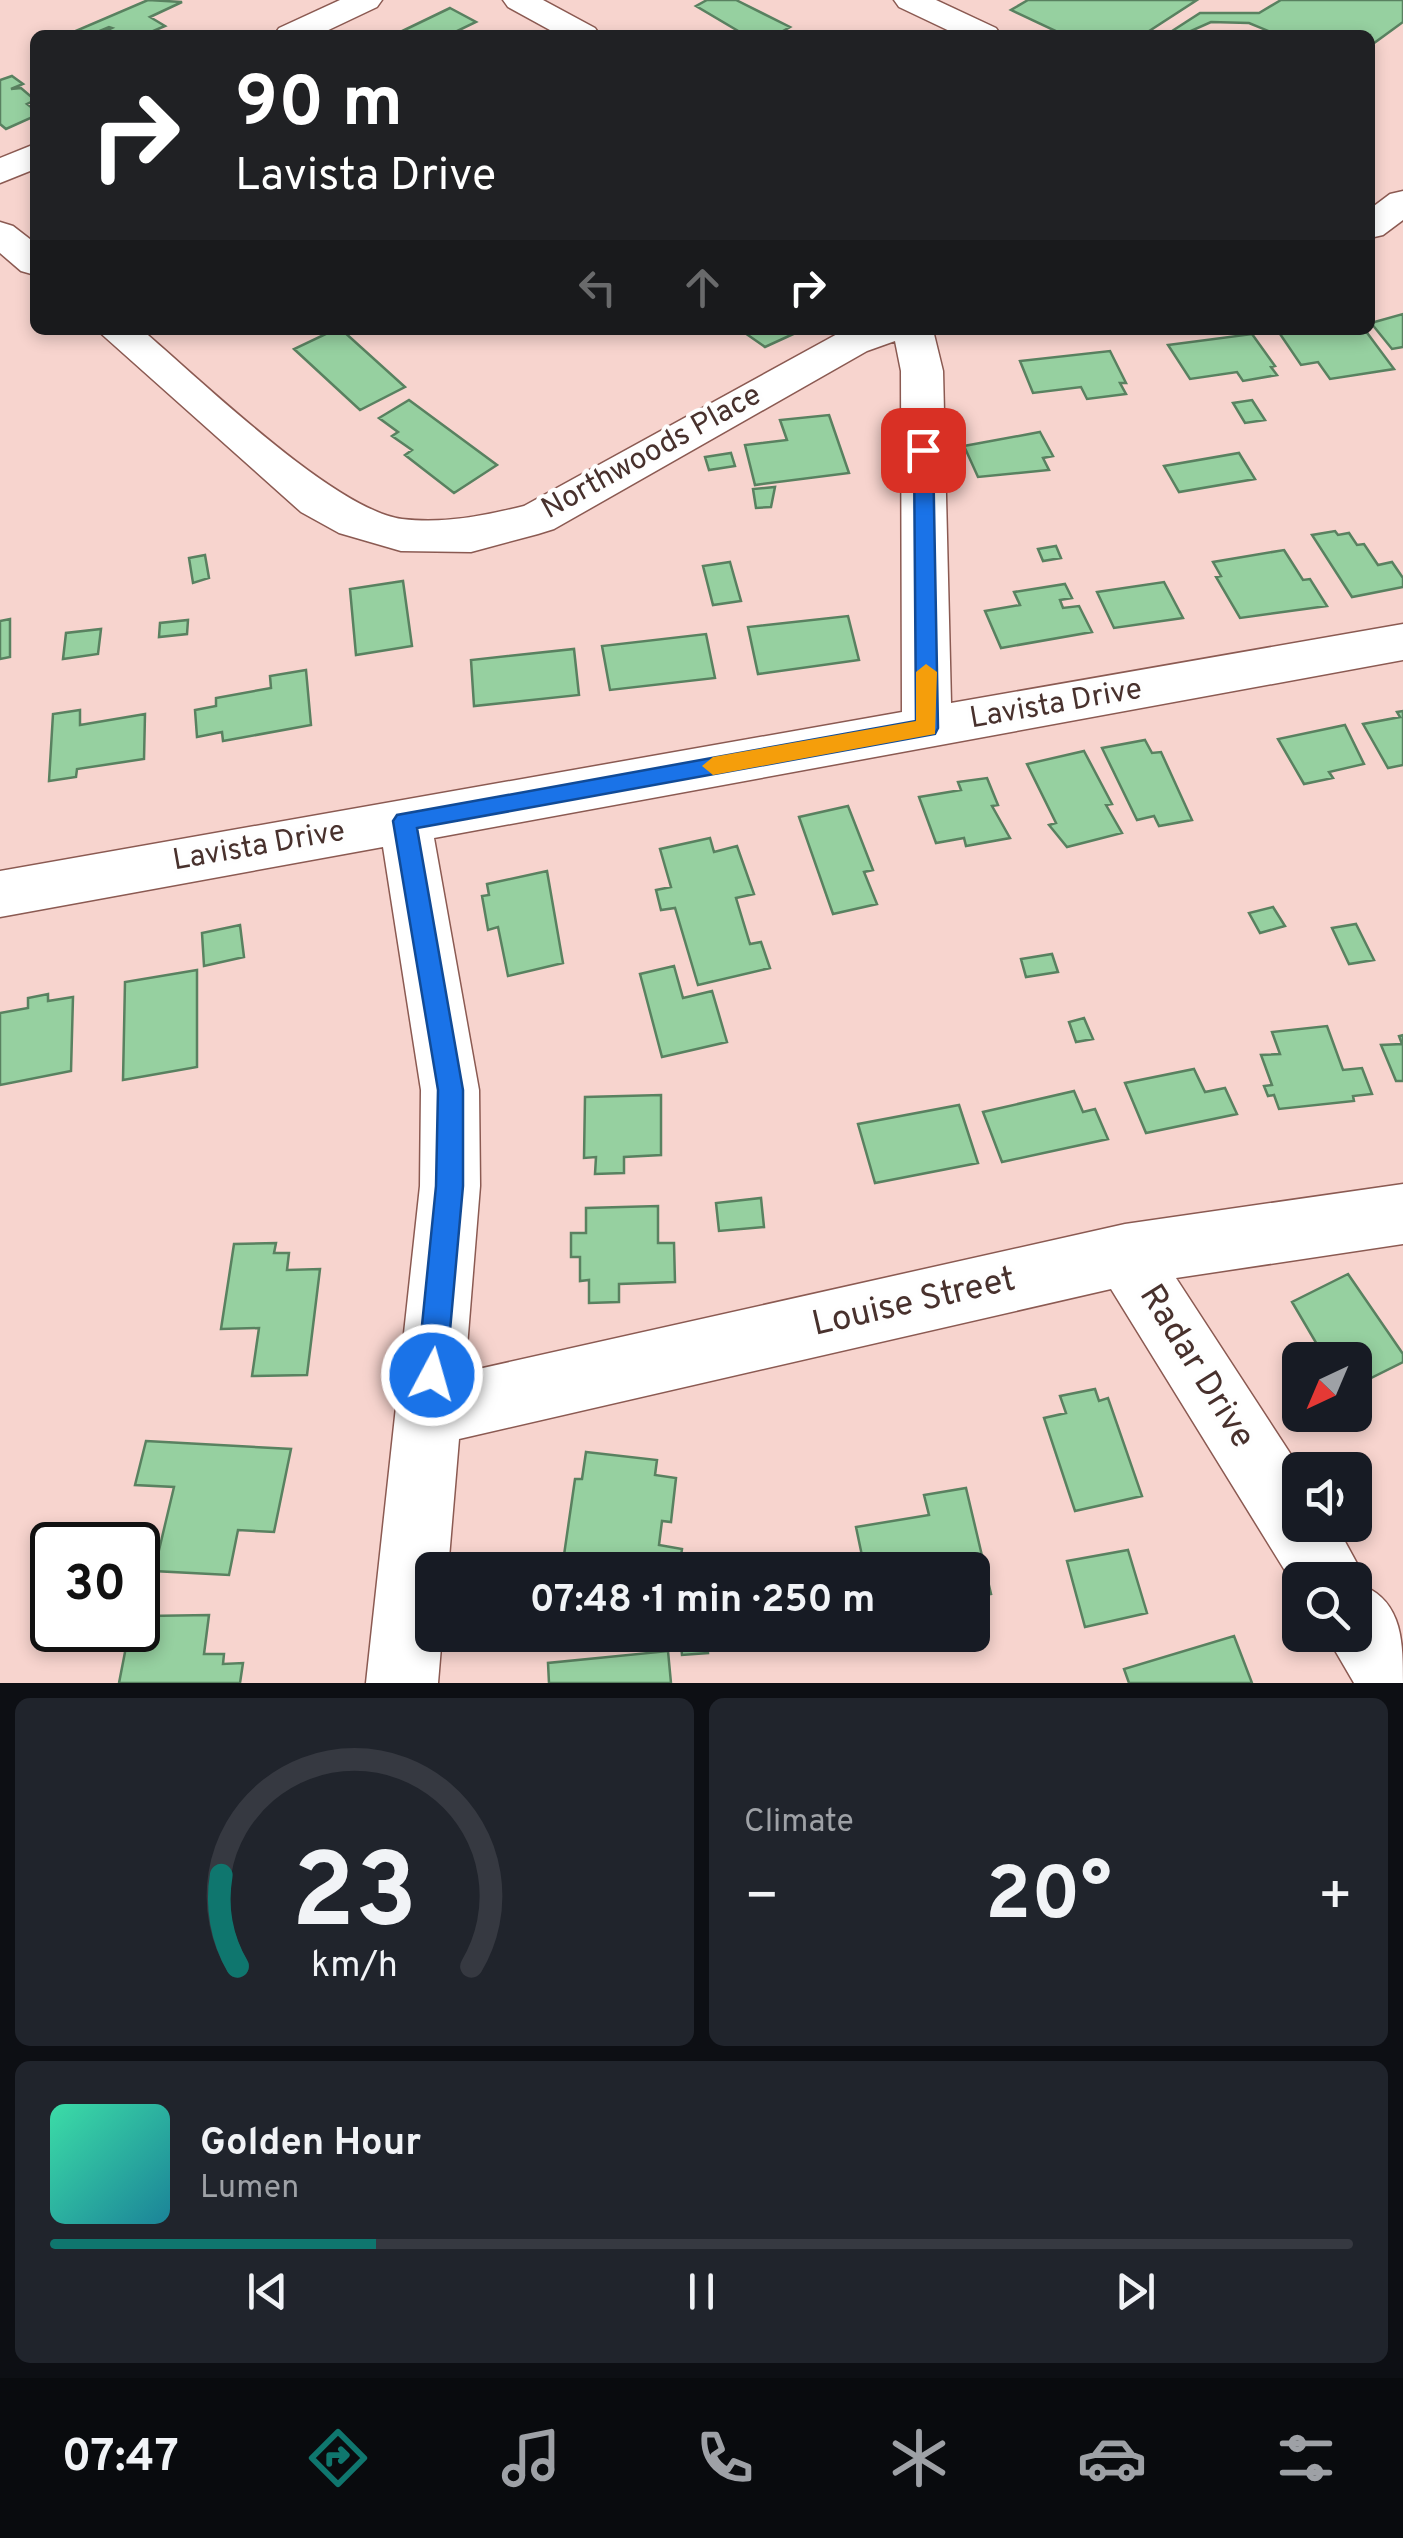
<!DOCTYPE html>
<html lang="en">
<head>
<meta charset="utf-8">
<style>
	:root { --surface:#171b24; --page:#20242c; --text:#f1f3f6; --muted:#9ea1a6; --line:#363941; --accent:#0f766e }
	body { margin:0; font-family:Overpass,sans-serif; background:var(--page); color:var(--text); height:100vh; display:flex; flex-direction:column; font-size:38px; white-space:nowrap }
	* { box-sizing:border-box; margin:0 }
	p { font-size:32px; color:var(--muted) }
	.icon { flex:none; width:55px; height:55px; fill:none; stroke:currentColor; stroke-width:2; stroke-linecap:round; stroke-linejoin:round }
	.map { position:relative; height:1683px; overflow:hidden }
	.details { display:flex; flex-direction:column; gap:15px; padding:15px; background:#0d0f14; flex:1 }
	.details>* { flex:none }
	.guide { position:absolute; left:30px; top:30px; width:1345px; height:305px; border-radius:15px; box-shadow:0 5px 15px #0003; background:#202124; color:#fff; overflow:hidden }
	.needle { width:65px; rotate:224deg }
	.tools { position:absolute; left:1282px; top:1342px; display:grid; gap:20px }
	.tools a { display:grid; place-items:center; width:90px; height:90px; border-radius:15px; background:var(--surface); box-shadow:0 5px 15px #0003; font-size:50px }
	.speed { position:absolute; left:30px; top:1522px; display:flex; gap:20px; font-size:50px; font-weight:700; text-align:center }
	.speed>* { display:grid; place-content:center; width:130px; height:130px; border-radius:50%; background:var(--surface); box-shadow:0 5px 15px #0003; line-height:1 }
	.speed .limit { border:5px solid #111; border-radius:15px; background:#fff; color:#111 }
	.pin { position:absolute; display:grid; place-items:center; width:85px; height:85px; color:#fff; margin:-42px; border-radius:20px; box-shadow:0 5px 15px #0006 }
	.me { position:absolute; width:110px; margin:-55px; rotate:6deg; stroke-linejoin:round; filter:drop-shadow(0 0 8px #0008) }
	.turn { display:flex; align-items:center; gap:35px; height:210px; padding:0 40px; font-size:45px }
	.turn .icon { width:130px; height:130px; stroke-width:2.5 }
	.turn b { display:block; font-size:70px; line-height:85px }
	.lanes { display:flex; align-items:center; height:95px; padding:0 40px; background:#0003; justify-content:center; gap:50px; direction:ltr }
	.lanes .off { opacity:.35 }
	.big { font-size:75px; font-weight:700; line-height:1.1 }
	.details .widget { flex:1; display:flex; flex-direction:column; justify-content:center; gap:15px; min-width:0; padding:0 35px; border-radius:15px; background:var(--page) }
	.details .dial { align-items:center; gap:0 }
	.dial svg { height:260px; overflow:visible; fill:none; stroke:var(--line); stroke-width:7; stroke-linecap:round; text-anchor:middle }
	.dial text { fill:var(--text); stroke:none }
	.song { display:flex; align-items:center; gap:30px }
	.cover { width:120px; height:120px; border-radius:15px; background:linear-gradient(135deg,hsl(160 70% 55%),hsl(190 70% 35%)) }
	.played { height:10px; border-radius:5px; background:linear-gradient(90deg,var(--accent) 25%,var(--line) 25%) }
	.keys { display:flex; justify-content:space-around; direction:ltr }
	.heat { display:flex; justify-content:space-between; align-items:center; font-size:55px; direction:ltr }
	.details .tiles { flex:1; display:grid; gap:15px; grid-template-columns:1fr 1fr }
	.widget:last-child { grid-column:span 2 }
	.trip { position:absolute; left:415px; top:1552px; width:575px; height:100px; border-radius:15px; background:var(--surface); box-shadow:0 5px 15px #0003; font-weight:700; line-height:100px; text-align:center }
	.tabs { display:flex; height:160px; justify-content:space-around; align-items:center; background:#090b0e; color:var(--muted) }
	.tabs .icon { width:70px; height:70px }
	.tabs .on { color:var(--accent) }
	.tabs b { font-size:45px; color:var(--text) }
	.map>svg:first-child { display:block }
</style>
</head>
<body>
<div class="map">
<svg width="1403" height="1683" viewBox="0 0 1403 1683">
	<rect width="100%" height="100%" fill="#f7d4ce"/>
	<path fill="#96d0a0" stroke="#598160" stroke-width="2.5" d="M148,0L182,2L150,17L165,26L144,35H97L112,28L109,27L90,35L78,30Z
		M707,0H736L790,27L776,35H745L696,6Z
		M1028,0H1197L1143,35H1064L1011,10Z
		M1281,0H1403V22L1370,46V35H1278L1249,23L1211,22L1182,35L1169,33L1200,13H1259Z
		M450,8L476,22L449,35H394Z
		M12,76L23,84L11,89L21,88L35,100L27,104L35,110V116L6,129L0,124V80Z
		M1403,314V347L1392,349L1371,323Z
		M334,330H342L405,387L360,410L294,349Z
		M749,330H802L765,347L745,333Z
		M1365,330L1394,369L1330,379L1318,362L1301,365L1278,331Z
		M1252,334L1275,366L1271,367L1277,375L1243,381L1237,372L1190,379L1168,345Z
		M1110,351L1126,383H1120L1126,394L1087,399L1081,387L1033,393L1020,361Z
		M409,400L497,465L454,493L405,455L412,450L392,436L398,432L379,418Z
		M1252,400L1265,420L1245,423L1233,403Z
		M829,415L849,473L755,485L745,445L787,440L780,420Z
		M1040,432L1053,456L1043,458L1049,470L978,477L964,446Z
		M731,453L735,466L709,470L705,457Z
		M1239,453L1255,479L1179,492L1164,466Z
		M775,487L771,507L756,508L753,489Z
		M1335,531L1338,535L1349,533L1357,545L1364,544L1378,565L1392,562L1403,578V587L1352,597L1312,535Z
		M1056,546L1061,558L1043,561L1038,549Z
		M1284,550L1303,580L1310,579L1327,606L1240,618L1216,577L1221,576L1213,562Z
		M205,555L209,578L193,583L189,558Z
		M730,562L741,601L713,605L703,566Z
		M403,581L412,646L356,655L350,589Z
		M1164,582L1183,618L1114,628L1097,592Z
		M1065,584L1072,598L1060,600L1063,608L1079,606L1092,632L1001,648L985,611L1020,605L1014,592Z
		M848,616L859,660L758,674L748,627Z
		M10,619V657L0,659V621Z
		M188,620L187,634L159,637L160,623Z
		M101,629L98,654L63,659L66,633Z
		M706,634L715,678L610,690L602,646Z
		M574,649L579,695L474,706L471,660Z
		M306,670L311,725L223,741L222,732L197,737L195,710L216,706V698L271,688L270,676Z
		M80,710V725L145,714L144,759L77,769L76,777L49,781L53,714Z
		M1403,711V765L1388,768L1363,724L1400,717L1397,712Z
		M1345,725L1364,764L1329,772L1333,778L1304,784L1278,739Z
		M1145,740L1152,753L1161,752L1192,820L1159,826L1154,816L1137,820L1102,748Z
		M1084,751L1112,804L1106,805L1122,833L1067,847L1049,825L1056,823L1027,764Z
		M987,778L998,805L992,806L1010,838L966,846L964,838L936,843L919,797L961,790L958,782Z
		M848,806L873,870L864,872L877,904L833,914L799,817Z
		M710,838L714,852L737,846L754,894L736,898L750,944L761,942L770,968L698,985L675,908L661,910L656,890L671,887L660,849Z
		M547,871L563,963L508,976L498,927L488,930L482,896L489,895L487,884Z
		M1273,907L1285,926L1260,933L1249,913Z
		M1356,924L1374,960L1349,964L1332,928Z
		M240,925L244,957L204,966L202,933Z
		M1052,954L1058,972L1026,977L1021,959Z
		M674,966L683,998L712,991L727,1042L662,1057L640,974Z
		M197,970V1067L123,1080L125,982Z
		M48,994V1001L73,997L71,1071L0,1085V1013L28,1008V998Z
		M1084,1018L1093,1039L1076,1042L1069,1022Z
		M1327,1026L1343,1070L1362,1068L1372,1094L1353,1096L1354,1101L1279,1109L1274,1095L1268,1096L1264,1086L1272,1085L1261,1055L1280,1054L1272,1032Z
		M1403,1035V1081H1396L1381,1045L1402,1044L1399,1036Z
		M1194,1069L1205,1092L1225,1088L1237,1114L1146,1133L1125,1083Z
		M1074,1091L1083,1112L1095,1109L1108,1139L1002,1162L983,1112Z
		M661,1095V1155L624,1157V1173L595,1174L596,1157L584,1158L585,1097Z
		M959,1105L978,1163L875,1183L858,1124Z
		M761,1198L764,1227L719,1231L716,1203Z
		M658,1206V1243H674L675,1282L619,1284V1302L589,1303V1280L580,1281V1257H571V1233H586V1208Z
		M276,1243L274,1253H289L287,1270L320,1269L307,1375L252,1376L259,1328L221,1329L234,1244Z
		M1348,1274L1403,1354V1362L1355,1386V1360H1333L1330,1355L1325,1358L1292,1302Z
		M1095,1389L1099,1401L1108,1398L1142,1496L1075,1511L1044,1418L1066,1413L1060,1396Z
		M146,1441L291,1449L274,1532L238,1530L229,1575L154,1571L174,1487L135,1485Z
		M586,1452L657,1460L655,1475L676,1478L671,1522L662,1521L659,1545L682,1549L679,1570H610L563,1562L575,1479H582Z
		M966,1488L991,1594L972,1597V1570H865L856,1527L929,1515L924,1495Z
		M1128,1550L1147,1613L1085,1627L1067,1561Z
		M209,1615L204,1654H224L223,1664L243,1663L240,1683H119L126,1647H142L147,1616Z
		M680,1635H707L708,1653L682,1655Z
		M1234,1636L1252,1683H1129L1124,1669Z
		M668,1651L671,1683H549L548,1663Z"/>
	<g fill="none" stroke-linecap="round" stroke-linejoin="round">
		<g stroke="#8b5a52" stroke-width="3">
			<path id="minor" d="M340,0H382L377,7L318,35H274L279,28Z
				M503,0H543L595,28L600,35H559L508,7Z
				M894,0H936L996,28L1001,35H958L899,7Z
				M35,144V169L0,183V158Z
				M1403,191V220L1383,235L1370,238V209L1390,194Z
				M0,222L13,226L35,243V275L21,271L0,253Z
				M97,330H142C199,378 334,510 402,519C444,524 483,516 524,506L839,333L933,330L943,371L951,703L1403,624V660L434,838L479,1090L480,1186L465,1372L1125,1224L1403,1184V1244L1176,1278L1301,1470L1300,1525H1336L1366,1580L1364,1586C1403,1603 1403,1644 1403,1683H1354L1326,1635H1355V1580H1300V1595L1111,1289L459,1439L448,1570H432V1635H442L438,1683H366L420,1186L421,1090L383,847L0,917V871L902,712L901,371L895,341L867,351L554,529L538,534L471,552L401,551L339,533L301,512Z"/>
		</g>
		<use href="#minor" fill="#fff" fill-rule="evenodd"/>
	</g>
	<path fill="#1a73e8" stroke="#114b97" stroke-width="2.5" d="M923,444L933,450L938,728L935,734L417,828L463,1090V1186L446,1375L442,1385L432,1389L421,1385L417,1375L436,1186L438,1090L393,821L397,815L916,721L914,450Z"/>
	<path fill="#f59e0b" d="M926,664L937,672L935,734L713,775L702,766L713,757L916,721V672Z"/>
	<g text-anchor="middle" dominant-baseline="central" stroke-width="8" stroke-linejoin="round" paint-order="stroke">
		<g font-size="30" fill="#48312d" stroke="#fefefe">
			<text transform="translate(652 453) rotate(-29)">Northwoods Place</text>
			<text transform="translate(1056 705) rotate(-10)">Lavista Drive</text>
			<text transform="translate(259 847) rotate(-10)">Lavista Drive</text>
		</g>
		<g font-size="35" fill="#48312d" stroke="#fefefe">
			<text transform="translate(914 1303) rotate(-13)">Louise Street</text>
			<text transform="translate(1196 1367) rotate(58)">Radar Drive</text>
		</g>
	</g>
</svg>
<div class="tools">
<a><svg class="needle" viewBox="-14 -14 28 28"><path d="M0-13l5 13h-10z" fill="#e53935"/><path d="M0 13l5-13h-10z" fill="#9ea1a6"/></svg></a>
<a><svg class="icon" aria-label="sound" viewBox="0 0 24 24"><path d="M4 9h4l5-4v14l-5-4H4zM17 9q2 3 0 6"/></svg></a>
<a><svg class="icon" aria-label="search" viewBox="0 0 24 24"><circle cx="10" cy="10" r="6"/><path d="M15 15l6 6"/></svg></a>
</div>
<div class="speed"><div class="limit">30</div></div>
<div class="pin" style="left:923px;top:450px;background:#d93025"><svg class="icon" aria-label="arrive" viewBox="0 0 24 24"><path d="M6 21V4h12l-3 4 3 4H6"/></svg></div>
<svg class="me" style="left:432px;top:1375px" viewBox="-20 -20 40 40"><circle r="17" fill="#1a73e8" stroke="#fff" stroke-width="3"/><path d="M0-11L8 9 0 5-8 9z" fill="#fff"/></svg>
<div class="trip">07:48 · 1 min · 250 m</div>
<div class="guide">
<div class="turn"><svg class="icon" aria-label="right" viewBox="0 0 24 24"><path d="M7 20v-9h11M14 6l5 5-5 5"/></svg><div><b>90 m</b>Lavista Drive</div></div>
<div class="lanes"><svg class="icon off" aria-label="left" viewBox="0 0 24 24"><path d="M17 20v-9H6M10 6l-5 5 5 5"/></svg><svg class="icon off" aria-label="ahead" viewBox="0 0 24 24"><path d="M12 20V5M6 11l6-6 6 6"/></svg><svg class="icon" aria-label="right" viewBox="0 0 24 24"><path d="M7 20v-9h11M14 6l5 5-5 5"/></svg></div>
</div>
</div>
<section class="details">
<div class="tiles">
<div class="widget dial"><svg viewBox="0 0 100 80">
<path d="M14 69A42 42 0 1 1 86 69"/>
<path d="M14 69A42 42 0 0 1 9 41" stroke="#0f766e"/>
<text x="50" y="56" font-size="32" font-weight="700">23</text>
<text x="50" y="72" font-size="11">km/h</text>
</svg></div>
<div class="widget"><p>Climate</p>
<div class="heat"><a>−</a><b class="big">20°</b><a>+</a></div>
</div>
<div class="widget">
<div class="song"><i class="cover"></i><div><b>Golden Hour</b><p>Lumen</p></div></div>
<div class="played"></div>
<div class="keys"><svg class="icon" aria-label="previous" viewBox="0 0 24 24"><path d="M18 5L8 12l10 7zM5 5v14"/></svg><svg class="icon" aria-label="pause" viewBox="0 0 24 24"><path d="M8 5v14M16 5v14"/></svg><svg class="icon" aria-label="next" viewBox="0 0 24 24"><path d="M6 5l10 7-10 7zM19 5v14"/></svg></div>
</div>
</div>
</section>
<nav class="tabs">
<b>07:47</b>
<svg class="icon on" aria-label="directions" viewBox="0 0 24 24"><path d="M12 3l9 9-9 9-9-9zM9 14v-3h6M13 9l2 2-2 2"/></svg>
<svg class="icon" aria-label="music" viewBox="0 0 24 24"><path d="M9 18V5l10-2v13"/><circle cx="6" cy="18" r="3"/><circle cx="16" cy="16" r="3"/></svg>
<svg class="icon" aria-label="phone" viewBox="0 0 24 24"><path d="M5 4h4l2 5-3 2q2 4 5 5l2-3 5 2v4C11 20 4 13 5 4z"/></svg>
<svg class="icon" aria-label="climate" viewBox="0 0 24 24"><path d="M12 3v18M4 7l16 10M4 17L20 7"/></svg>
<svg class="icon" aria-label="car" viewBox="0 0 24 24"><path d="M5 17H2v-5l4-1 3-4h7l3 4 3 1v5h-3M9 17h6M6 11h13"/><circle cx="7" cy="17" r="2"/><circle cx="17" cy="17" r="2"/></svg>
<svg class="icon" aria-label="filters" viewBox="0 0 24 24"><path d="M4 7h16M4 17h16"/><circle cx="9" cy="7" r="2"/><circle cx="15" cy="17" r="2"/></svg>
</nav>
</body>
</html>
